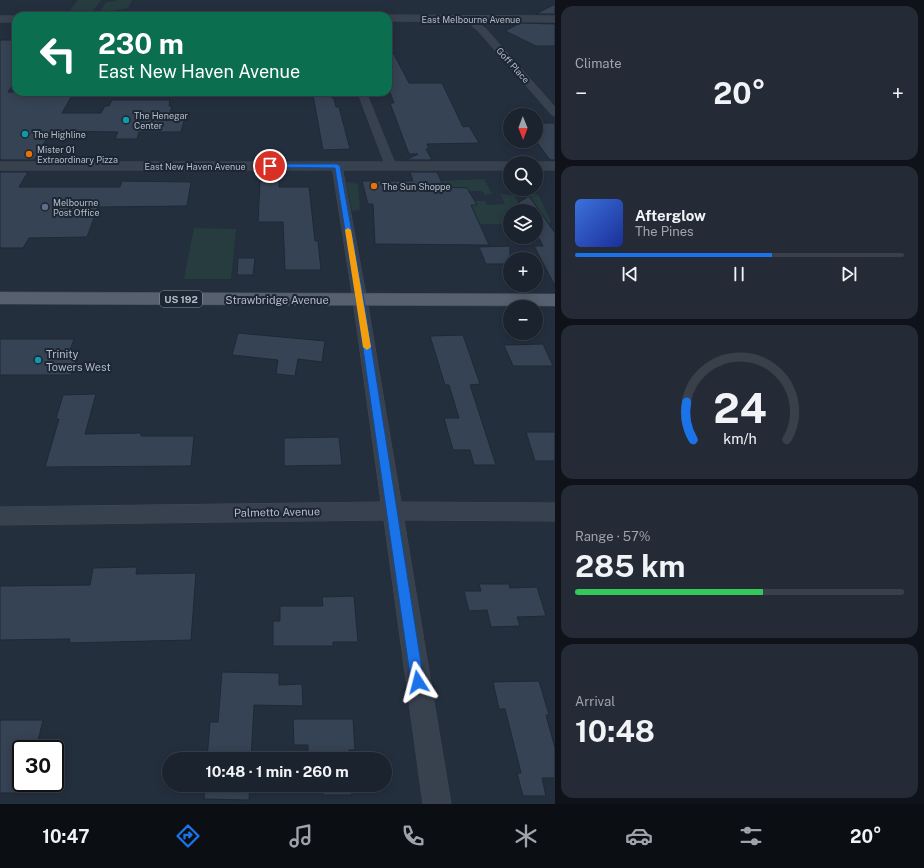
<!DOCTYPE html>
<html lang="en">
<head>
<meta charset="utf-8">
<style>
	:root { --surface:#1b232e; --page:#242b36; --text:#f1f3f6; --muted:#a0a4aa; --line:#39404a; --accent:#1a73e8 }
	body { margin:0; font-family:"Public Sans",sans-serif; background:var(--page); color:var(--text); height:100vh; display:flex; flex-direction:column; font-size:15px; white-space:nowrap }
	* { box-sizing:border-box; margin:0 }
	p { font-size:13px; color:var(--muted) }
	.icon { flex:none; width:22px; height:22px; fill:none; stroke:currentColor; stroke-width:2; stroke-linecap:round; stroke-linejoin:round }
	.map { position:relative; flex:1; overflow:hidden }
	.drawer { display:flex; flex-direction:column; gap:6px; padding:6px; background:#0f1319; width:369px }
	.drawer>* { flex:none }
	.top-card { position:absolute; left:12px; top:12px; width:380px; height:84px; border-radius:12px; box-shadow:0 2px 10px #0003,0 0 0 1px var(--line); background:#0b6e4f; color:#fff; overflow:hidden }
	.needle { width:26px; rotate:179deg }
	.controls { position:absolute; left:503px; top:108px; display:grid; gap:8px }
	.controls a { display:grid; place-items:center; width:40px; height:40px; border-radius:50%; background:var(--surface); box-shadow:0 2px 10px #0003,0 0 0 1px var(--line); font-size:20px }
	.speed { position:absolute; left:12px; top:740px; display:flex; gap:8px; font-size:20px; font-weight:700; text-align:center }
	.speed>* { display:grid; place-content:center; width:52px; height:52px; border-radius:50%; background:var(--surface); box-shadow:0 2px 10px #0003,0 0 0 1px var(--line); line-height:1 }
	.speed .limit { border:2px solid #111; border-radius:6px; background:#fff; color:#111 }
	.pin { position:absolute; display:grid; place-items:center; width:34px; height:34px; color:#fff; margin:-17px; border:2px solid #fff; border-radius:50%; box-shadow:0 1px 4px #0007 }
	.me { position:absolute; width:44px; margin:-22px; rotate:351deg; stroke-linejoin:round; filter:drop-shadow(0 0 3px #0008) }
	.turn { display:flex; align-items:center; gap:14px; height:84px; padding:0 20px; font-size:18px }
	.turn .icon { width:52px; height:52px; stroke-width:2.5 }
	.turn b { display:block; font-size:28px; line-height:34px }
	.big { font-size:30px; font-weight:700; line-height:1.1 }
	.drawer .widget { flex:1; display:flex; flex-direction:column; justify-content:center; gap:6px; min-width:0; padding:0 14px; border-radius:12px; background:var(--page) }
	.drawer .dial { align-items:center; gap:0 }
	.dial svg { height:104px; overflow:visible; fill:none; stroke:var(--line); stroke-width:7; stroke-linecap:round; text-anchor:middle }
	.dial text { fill:var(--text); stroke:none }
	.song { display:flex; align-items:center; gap:12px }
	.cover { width:48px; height:48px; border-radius:6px; background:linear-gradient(135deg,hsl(220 70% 55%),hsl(230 70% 35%)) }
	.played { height:4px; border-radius:2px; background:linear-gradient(90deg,var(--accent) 60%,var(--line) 60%) }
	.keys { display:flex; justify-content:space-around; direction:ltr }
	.heat { display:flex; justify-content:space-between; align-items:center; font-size:22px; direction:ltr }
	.charge { height:6px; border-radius:3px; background:linear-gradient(90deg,#34c759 57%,var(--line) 0) }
	.trip { position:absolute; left:162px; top:752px; width:230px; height:40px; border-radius:20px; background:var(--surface); box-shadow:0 2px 10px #0003,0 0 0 1px var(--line); font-weight:700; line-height:40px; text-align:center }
	.menu { display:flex; height:64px; justify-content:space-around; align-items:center; background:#0b0e12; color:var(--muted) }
	.menu .icon { width:28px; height:28px }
	.menu .selected { color:var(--accent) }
	.menu b { font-size:18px; color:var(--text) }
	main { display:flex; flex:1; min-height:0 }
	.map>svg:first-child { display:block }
</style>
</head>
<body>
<main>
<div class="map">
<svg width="555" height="804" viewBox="0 0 555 804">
	<rect width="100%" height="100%" fill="#242f3e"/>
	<path fill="#263c3f" d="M78,0H101L91,14H67Z
		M117,0H132L128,8L98,14L106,2L116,1Z
		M484,179L492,194H487L486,196L482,191H469L467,188H455V201H485L487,205L505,204L501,195L498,194L514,195L521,207H537L528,194H538L551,222L547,224L536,211H510V224H458L441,181Z
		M346,182L358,184L360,210L352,211Z
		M194,228L236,229L231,279H184Z"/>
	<path fill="#364354" stroke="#1f2835" d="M555,4V14H536Z
		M520,23L555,24V46H536L505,31Z
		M0,40H15L16,80L8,92H74L62,113H101L105,106H109L112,100H170L169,106H172L170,113H186L181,132H139L137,139H115L118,132L51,131L34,160H0Z
		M388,43L409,83H442L463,127L469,126L479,143L427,144L429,149H426L432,160H406L418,154H409L390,103H394L388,87Z
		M313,95H332V98H334L336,107H339L350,149L323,150Z
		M536,123H555V160H550L536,141Z
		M0,172H28L19,187H120L122,181L191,182L187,206L98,207L87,237L29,238L23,248H0Z
		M410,172H437L444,187L467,188L477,205H471L489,245L375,244L373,204H368L362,181H413Z
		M260,181H279V187H309L315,241H318L321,270H285L283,222H258Z
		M529,196L555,233V286L534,246H543L536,233V211H523L518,203Z
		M510,246V264H486L479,247Z
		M238,258H255L253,275H237Z
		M238,333L325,341L322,362L298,359L295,376L276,374L278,360L232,355Z
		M463,335L480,384L470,385L496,465H474L470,450H453L444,418H459L449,385H445L430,336Z
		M0,339H74L69,353H79L71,375H0Z
		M543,344L553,366H513L504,345Z
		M96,394L85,434L141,433V436H194L191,466L45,467L59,419H56L63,395Z
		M526,432H555V461H535Z
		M339,437L342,465L284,466V438Z
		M137,567L136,574L196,573L191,640L69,643L70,639L0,640V586L90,585L93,568Z
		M479,584H509L510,588L537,587L546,616L517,617L520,626L491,627L487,610L469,611L464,591H481Z
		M354,596L358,642H333V646H273V621H280V606H323L322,597Z
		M222,672L279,673V685L302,684L303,706L254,705L251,759H207L210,722H218Z
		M539,681L549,715H546L555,748V778H542L546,796H523L517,773H521L505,709H499L493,682Z
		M293,719H353L355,750H349V759H308V745H294Z
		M0,720H43L36,749H21V793H0Z
		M205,785H250L249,800L204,799Z
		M322,785H351L352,795H323Z"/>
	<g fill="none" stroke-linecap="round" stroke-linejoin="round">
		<g stroke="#414a57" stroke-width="1">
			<path id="minor" d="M468,17L485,28L555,107V116L552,115L479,32L466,20L464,19Z
				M358,92H366L396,166L395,168L391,169L386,166Z
				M337,163L342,166L367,300L401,502L555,503V521L404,520L451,804H423L384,520L0,525V507L381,502L353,300L332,166Z"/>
		</g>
		<g stroke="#414a57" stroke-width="1">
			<path id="tertiary" d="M388,15L555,16V22L388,21V16H386Z
				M0,16H16V22H0Z
				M0,162H510L514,163H510V170H0Z
				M536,162H555V170H536V163H532Z"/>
		</g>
		<g stroke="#414a57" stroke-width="1">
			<path id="primary" d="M0,292L555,294V306L0,304Z"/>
		</g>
		<use href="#minor" fill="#38414e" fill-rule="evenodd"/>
		<use href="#tertiary" fill="#38414e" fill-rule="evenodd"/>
		<use href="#primary" fill="#56606e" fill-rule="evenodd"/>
	</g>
	<path fill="#1a73e8" stroke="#114b97" d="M268,164H337L340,166L364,300L424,682L423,687L418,689L413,687L411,682L356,300L335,168L270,167L267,166Z"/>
	<path fill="#f59e0b" d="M348,228L351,230L371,347L367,350L363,347L345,230Z"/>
	<g fill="#0f9aa8" stroke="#1d2633" stroke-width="1.5">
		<circle cx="126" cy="120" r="4"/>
		<circle cx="25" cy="134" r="4"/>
		<circle cx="38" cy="360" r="4"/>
	</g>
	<g fill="#e8710a" stroke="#1d2633" stroke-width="1.5">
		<circle cx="29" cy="154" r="4"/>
		<circle cx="374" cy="186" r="4"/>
	</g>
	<circle fill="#5c6f8a" stroke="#1d2633" stroke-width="1.5" cx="45" cy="207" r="4"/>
	<g text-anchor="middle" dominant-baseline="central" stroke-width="4" stroke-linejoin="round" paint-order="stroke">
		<g font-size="9" fill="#b4bcc9" stroke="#1d2633">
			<text x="471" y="19">East Melbourne Avenue</text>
			<text transform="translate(513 65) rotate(48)">Goff Place</text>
			<text x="195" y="166">East New Haven Avenue</text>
		</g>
		<g font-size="9" fill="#b4bcc9" stroke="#1d2633" text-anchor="start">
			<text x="134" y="115">The Henegar<tspan x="134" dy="10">Center</tspan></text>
			<text x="33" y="134">The Highline</text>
			<text x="37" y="149">Mister 01<tspan x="37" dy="10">Extraordinary Pizza</tspan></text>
			<text x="382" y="186">The Sun Shoppe</text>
			<text x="53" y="202">Melbourne<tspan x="53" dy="10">Post Office</tspan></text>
		</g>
		<rect fill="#1d2633" stroke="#878f9c" stroke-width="1" x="160" y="291" width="42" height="16" rx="3"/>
		<g font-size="10" font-weight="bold" fill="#b4bcc9">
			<text x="181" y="299">US 192</text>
		</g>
		<g font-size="11" fill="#b4bcc9" stroke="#1d2633">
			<text x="277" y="300">Strawbridge Avenue</text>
			<text transform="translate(277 512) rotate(-1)">Palmetto Avenue</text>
		</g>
		<g font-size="11" fill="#b4bcc9" stroke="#1d2633" text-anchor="start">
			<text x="46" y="354">Trinity<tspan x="46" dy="13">Towers West</tspan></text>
		</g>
	</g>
</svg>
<div class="controls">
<a><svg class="needle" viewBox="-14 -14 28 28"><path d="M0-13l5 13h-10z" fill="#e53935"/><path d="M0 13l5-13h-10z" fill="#a0a4aa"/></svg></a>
<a><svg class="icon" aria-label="search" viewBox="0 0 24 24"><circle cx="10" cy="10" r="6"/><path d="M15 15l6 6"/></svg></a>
<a><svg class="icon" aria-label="layers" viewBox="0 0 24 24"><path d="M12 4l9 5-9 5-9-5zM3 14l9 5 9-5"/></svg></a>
<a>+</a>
<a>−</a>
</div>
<div class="speed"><div class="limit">30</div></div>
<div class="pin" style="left:270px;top:166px;background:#d93025"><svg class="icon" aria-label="arrive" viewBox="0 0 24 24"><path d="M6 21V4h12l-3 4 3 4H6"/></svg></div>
<svg class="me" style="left:418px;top:682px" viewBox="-20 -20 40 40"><path d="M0-17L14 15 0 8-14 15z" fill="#1a73e8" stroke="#fff" stroke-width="4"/></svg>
<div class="trip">10:48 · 1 min · 260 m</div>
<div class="top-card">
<div class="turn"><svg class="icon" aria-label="left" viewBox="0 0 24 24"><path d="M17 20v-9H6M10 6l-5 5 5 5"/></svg><div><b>230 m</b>East New Haven Avenue</div></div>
</div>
</div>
<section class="drawer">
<div class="widget"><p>Climate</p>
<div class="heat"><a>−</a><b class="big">20°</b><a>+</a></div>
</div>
<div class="widget">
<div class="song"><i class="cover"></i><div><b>Afterglow</b><p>The Pines</p></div></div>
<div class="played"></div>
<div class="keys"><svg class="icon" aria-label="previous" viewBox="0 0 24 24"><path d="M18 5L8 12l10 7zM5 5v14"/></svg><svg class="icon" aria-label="pause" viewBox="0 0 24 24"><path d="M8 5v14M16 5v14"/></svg><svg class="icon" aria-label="next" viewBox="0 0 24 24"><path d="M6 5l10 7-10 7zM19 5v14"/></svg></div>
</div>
<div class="widget dial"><svg viewBox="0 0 100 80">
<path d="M14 69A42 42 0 1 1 86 69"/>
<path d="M14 69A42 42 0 0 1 9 40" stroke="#1a73e8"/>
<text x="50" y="56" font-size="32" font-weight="700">24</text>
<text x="50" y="72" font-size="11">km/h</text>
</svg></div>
<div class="widget"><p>Range · 57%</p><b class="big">285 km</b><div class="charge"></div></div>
<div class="widget"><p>Arrival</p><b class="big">10:48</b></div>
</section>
</main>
<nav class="menu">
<b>10:47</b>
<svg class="icon selected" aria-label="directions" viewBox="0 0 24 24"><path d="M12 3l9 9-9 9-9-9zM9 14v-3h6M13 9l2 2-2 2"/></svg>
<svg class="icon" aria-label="music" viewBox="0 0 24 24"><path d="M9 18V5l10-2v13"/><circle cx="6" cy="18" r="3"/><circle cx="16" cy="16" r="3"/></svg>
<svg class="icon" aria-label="phone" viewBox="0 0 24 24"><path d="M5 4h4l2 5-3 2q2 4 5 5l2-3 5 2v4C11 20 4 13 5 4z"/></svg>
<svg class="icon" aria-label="climate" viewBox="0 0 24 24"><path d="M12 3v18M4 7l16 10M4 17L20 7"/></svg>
<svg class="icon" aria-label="car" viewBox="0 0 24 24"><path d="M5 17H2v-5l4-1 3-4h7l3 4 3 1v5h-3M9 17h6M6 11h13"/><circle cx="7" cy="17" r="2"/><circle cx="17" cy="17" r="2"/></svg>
<svg class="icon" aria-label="filters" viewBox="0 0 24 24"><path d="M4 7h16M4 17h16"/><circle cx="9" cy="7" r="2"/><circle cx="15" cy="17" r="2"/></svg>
<b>20°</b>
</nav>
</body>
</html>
